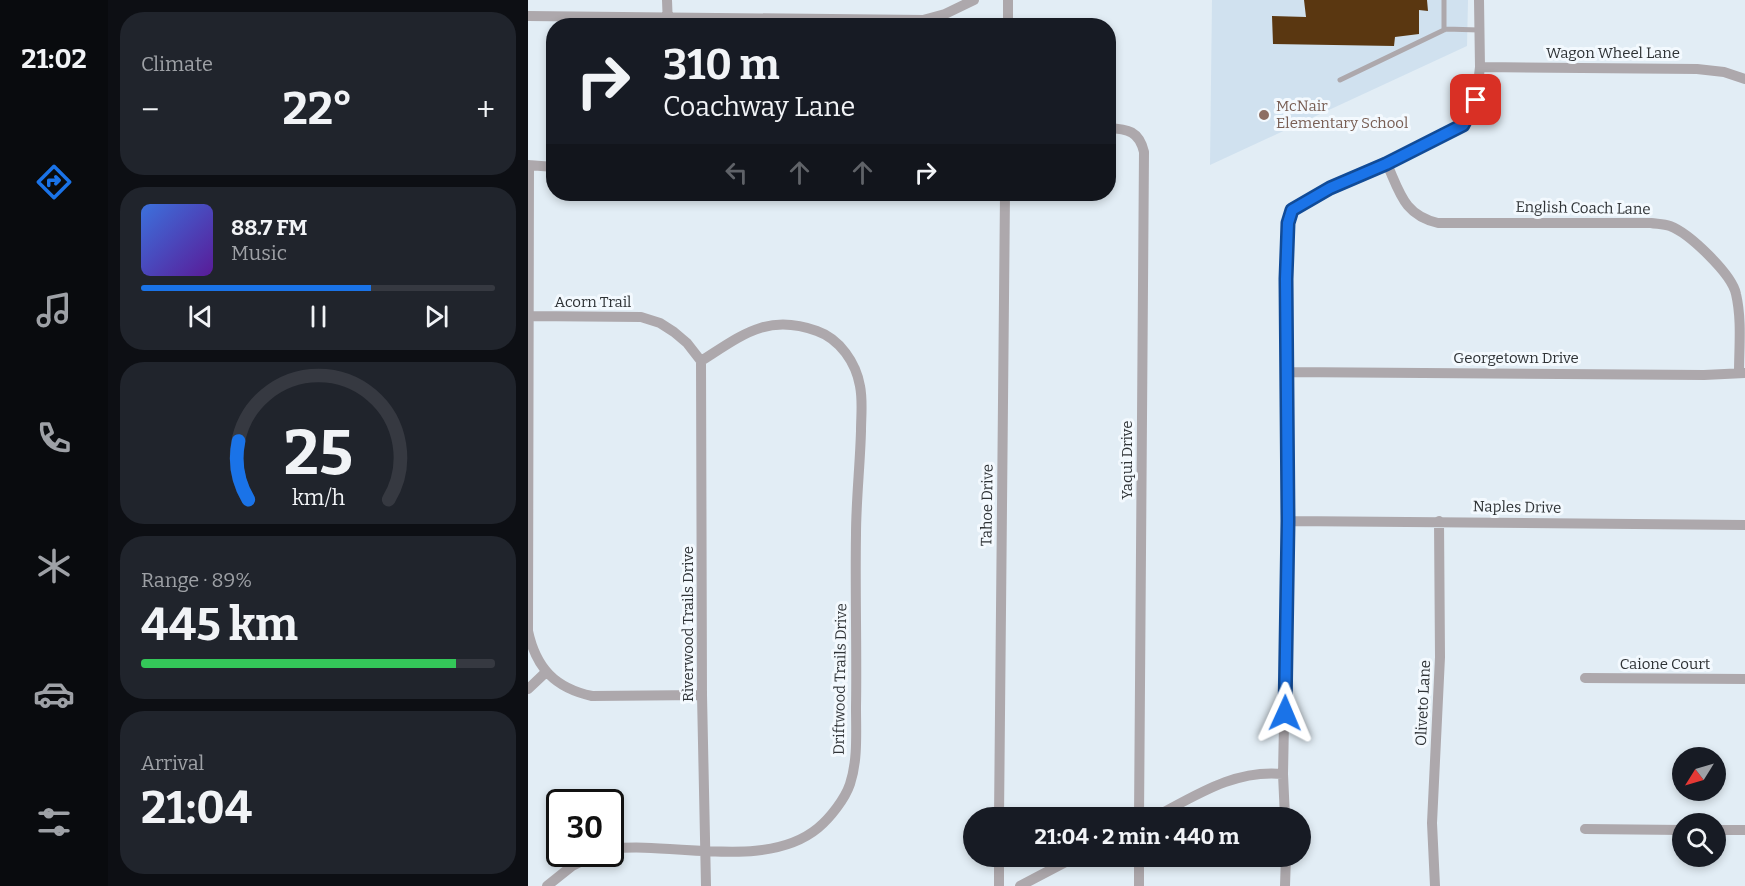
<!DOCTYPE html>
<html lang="en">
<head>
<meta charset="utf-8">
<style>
	:root { --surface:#171b24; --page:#20242c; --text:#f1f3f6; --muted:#9ea1a6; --line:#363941; --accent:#1a73e8 }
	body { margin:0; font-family:Bitter,serif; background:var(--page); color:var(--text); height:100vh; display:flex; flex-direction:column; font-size:22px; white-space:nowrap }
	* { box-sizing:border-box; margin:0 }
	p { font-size:20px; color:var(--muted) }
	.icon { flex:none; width:33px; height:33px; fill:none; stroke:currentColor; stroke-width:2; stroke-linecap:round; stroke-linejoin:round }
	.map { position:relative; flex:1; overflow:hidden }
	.drawer { display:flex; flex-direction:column; gap:12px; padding:12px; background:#0d0f14; width:420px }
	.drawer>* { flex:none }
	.top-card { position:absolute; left:18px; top:18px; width:570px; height:183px; border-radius:24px; box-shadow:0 3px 9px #0003; background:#171b24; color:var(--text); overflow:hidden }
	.needle { width:39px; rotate:233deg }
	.fabs { position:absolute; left:1144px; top:747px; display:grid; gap:12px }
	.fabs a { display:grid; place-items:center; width:54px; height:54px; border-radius:50%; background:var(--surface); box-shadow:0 3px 9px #0003; font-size:30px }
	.speed { position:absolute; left:18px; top:789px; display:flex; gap:12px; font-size:30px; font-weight:700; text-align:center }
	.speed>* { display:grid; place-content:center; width:78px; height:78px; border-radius:50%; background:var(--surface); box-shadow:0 3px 9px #0003; line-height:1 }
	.speed .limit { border:3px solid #111; border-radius:9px; background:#fff; color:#111 }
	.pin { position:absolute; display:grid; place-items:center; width:51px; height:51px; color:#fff; margin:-26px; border-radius:12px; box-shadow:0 3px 9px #0006 }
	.me { position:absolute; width:66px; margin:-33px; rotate:1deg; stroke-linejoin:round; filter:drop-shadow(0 0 4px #0008) }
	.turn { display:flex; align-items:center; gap:21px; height:126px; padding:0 18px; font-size:27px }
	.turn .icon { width:78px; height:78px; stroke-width:2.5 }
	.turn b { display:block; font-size:42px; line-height:51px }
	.lanes { display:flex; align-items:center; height:57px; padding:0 18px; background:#0003; justify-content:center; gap:30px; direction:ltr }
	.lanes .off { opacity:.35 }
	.big { font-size:45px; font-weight:700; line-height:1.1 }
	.drawer .tile { flex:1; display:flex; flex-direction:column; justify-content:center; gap:9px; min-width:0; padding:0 21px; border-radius:24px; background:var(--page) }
	.drawer .dial { align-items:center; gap:0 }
	.dial svg { height:156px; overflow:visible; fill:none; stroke:var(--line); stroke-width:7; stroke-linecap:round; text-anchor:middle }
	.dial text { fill:var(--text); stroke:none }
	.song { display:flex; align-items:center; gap:18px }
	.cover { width:72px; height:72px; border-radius:9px; background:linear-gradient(135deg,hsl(220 70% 55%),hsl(270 70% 35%)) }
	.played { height:6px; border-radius:3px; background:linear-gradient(90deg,var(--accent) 65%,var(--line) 65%) }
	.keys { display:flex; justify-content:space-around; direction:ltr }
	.heat { display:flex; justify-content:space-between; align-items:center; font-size:33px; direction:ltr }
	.charge { height:9px; border-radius:4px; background:linear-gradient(90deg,#34c759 89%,var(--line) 0) }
	.trip { position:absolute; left:435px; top:807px; width:348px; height:60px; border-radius:30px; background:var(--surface); box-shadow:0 3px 9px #0003; font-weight:700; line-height:60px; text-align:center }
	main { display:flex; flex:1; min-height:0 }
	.dock { display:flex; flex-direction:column; width:108px; justify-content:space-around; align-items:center; background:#090b0e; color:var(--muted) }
	.dock .icon { width:42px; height:42px }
	.dock .selected { color:var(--accent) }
	.dock b { font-size:27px; color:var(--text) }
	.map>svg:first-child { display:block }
</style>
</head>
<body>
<main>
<nav class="dock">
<b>21:02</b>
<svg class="icon selected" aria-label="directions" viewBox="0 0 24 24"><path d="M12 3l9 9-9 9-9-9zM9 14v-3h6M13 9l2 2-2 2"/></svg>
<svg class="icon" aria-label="music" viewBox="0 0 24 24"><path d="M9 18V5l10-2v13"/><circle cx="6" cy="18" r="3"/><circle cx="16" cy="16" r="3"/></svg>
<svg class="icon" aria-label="phone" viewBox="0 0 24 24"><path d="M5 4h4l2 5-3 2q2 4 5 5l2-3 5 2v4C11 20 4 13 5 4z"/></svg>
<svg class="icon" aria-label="climate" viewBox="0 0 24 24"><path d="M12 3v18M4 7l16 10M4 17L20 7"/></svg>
<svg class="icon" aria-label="car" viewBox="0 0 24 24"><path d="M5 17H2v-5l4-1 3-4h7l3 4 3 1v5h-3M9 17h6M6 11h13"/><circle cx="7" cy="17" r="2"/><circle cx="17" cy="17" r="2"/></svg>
<svg class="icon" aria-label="filters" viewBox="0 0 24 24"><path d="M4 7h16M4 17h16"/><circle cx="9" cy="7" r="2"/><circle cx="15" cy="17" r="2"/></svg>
</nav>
<section class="drawer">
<div class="tile"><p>Climate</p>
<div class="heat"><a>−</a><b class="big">22°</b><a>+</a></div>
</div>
<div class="tile">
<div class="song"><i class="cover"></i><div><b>88.7 FM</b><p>Music</p></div></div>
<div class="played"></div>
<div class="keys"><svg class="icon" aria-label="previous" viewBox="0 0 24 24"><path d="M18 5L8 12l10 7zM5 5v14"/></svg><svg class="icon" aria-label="pause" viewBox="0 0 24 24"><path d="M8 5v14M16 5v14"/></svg><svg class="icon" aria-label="next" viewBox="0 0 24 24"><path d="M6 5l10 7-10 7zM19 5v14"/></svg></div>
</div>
<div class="tile dial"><svg viewBox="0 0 100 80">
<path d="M14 69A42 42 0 1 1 86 69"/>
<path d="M14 69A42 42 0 0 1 9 39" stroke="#1a73e8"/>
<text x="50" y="56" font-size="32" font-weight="700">25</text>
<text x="50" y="72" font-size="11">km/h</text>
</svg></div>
<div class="tile"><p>Range · 89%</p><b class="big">445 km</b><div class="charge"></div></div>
<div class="tile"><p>Arrival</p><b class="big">21:04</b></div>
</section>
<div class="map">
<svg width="1217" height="886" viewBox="0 0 1217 886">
	<rect width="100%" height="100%" fill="#e2edf5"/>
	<path fill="#d0e1ef" d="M684,0H940L939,46L682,165Z"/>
	<path fill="#5a3711" d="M776,0H899L900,11L891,10V34L867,37L866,46L745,44L744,16L778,17Z"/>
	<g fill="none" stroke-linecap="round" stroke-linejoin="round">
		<path stroke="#ada8ac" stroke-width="5" d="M916,30V0
			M812,80L918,29L951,30"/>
		<path stroke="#ada8ac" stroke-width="10" d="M139,0L140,26
			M0,16L395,20L417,14L446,0
			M480,26V0
			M952,67L1169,69L1196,72L1217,79
			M580,128C600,129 611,131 616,152L611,818
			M859,164C872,193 876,215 910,223H1123C1129,224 1136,224 1142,226C1161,233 1204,274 1208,294C1214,320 1211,347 1211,373
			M0,165L26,167
			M1,165L0,631C8,668 27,688 64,696L174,695
			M0,316L113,317L132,323L146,332L159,343L173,361
			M173,361L174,695L178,886
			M758,372L1176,375L1217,373
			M760,521L1217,525
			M1057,678L1217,679
			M0,689L17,673
			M471,818L477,194
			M625,818C667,796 706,769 755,774
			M757,818L755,774L760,521L758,336L760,223L764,210L773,203L831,174L859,164L935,125L948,100L952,67L951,0
			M1057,829L1155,830
			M1188,830H1217
			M82,849C145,841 238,871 290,828C302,818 317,799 322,784C330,760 328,732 328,707C329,650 327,593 328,535C328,501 332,466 333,431C333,416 335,401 332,386C328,363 312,339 289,331C239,313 214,335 173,361
			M19,886L44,866L68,854
			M471,886V856
			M492,886L549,856
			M611,886V856
			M757,886L758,856
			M907,886L904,823L912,657L911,521"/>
	</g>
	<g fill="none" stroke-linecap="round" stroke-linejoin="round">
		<g stroke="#114b97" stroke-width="15">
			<path id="route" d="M757,713L760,521L758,279L760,223L764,210L802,188L858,164L935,125L948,100"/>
		</g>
		<use href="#route" stroke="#1a73e8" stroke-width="10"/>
	</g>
	<circle fill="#8d6e63" stroke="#f3f9fe" stroke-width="2" cx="736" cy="115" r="6"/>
	<g text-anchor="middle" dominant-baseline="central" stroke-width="6" stroke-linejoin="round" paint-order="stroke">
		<g font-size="15" fill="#2e3235" stroke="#f3f9fe">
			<text x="1085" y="53">Wagon Wheel Lane</text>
			<text transform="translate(1055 208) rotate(1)">English Coach Lane</text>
			<text x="65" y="302">Acorn Trail</text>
			<text x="988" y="358">Georgetown Drive</text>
			<text transform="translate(599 460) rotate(-90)">Yaqui Drive</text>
			<text transform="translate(459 505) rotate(-89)">Tahoe Drive</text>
			<text transform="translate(989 507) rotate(1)">Naples Drive</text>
			<text transform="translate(160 624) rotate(-90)">Riverwood Trails Drive</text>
			<text x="1137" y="664">Caione Court</text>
			<text transform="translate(312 679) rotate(-89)">Driftwood Trails Drive</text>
			<text transform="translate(895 703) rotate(-87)">Oliveto Lane</text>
		</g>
		<g font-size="15" fill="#785e54" stroke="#f3f9fe" text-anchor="start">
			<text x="748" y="106">McNair<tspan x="748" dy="17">Elementary School</tspan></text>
		</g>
	</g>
</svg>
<div class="fabs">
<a><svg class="needle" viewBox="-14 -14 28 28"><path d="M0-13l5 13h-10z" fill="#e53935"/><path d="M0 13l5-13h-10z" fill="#9ea1a6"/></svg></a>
<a><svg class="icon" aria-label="search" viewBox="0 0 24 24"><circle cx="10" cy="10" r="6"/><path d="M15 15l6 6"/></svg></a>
</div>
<div class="speed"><div class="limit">30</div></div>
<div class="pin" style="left:948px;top:100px;background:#d93025"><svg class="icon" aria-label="arrive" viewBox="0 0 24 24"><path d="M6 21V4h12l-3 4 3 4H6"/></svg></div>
<svg class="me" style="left:757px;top:713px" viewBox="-20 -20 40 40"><path d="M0-17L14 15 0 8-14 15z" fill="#1a73e8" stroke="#fff" stroke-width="4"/></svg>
<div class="trip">21:04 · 2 min · 440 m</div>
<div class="top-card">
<div class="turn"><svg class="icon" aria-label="right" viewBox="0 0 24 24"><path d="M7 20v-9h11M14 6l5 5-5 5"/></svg><div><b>310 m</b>Coachway Lane</div></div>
<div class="lanes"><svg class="icon off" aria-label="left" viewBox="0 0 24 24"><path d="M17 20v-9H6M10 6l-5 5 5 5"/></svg><svg class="icon off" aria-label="ahead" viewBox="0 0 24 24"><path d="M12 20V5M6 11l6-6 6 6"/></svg><svg class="icon off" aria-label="ahead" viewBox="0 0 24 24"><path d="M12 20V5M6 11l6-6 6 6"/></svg><svg class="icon" aria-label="right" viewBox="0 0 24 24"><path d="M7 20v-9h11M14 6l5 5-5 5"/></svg></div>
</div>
</div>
</main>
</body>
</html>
